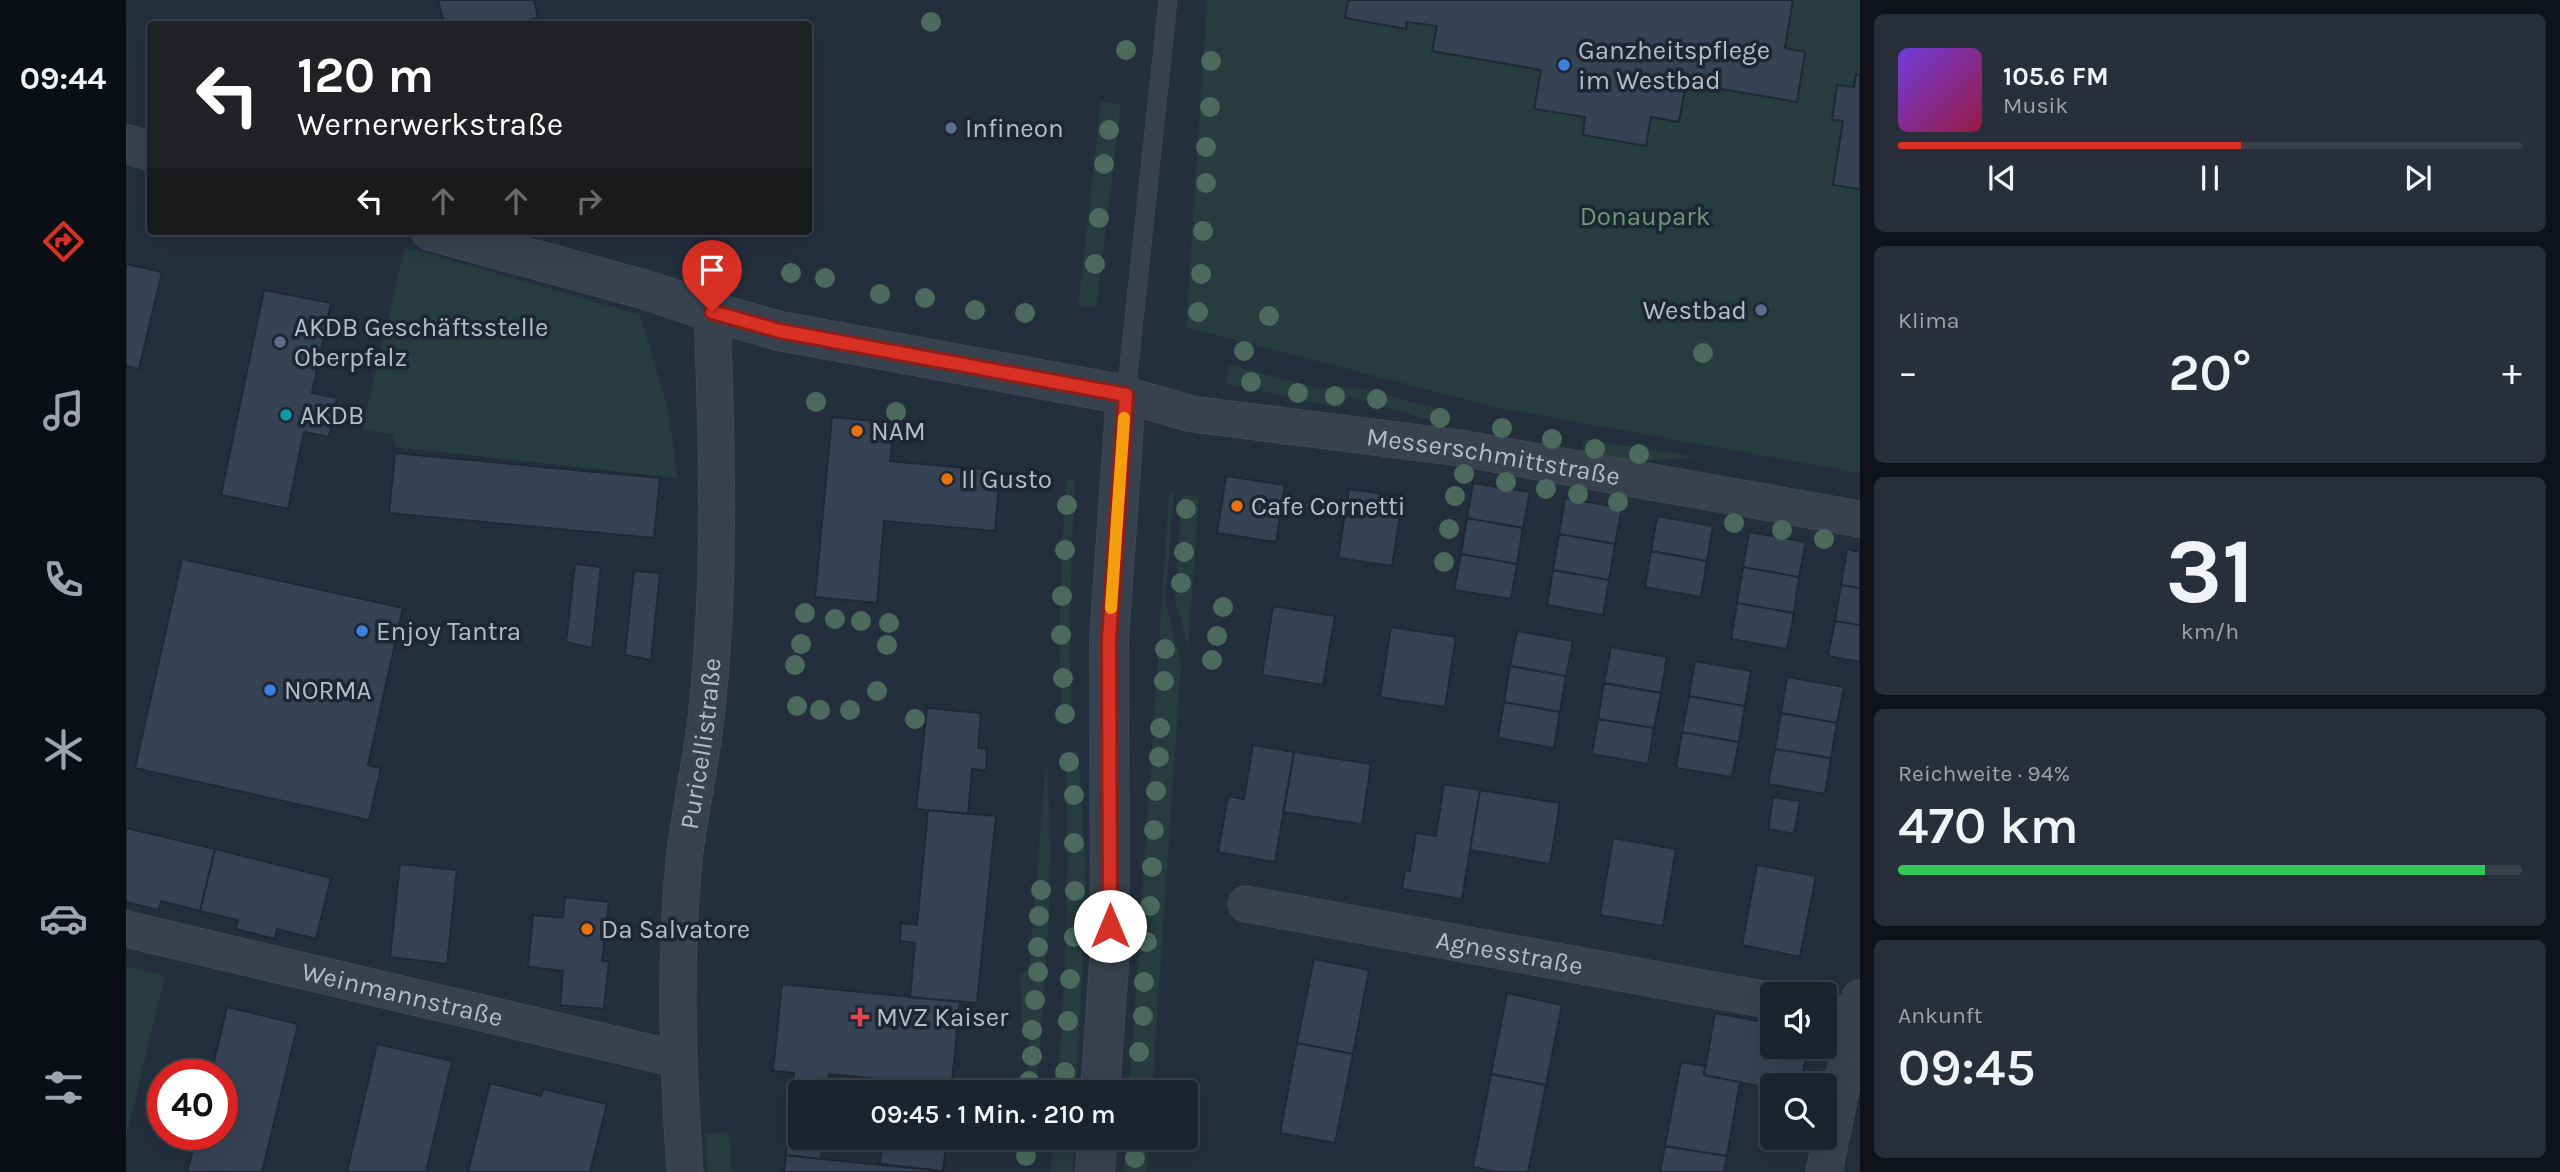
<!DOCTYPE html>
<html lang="de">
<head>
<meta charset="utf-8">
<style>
	:root { --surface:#1b232e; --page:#282f3a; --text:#f1f3f6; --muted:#a0a4aa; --line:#39404a; --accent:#d93025 }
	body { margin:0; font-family:Karla,sans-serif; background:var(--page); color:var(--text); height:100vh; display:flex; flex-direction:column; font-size:26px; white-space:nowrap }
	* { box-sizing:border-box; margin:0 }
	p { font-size:23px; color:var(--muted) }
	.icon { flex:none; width:38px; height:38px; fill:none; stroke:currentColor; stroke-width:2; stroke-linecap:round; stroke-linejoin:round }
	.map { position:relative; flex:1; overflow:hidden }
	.sheet { display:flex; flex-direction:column; gap:14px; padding:14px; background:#0f1319; width:700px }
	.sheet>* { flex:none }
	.top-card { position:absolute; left:21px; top:21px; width:665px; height:214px; border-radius:7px; box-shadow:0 7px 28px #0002,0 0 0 2px var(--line); background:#202124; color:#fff; overflow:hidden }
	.controls { position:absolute; left:1634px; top:982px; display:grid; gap:14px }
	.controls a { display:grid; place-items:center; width:77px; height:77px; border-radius:7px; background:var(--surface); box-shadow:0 7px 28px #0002,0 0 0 2px var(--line); font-size:35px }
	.speed { position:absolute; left:21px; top:1059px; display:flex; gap:14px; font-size:35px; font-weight:700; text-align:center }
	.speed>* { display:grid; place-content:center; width:91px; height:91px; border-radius:50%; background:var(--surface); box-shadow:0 7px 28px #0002,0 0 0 2px var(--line); line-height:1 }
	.speed .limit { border:10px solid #d22; background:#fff; color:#111 }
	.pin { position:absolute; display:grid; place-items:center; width:60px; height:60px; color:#fff; margin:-72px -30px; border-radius:50% 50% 50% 0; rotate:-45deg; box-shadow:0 0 7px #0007 }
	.pin .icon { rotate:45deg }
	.me { position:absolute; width:77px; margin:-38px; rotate:0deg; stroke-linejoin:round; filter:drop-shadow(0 0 5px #0008) }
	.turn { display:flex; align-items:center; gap:24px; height:147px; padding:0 35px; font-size:32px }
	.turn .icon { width:91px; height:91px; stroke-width:2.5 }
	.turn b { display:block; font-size:49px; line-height:60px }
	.lanes { display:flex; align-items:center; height:66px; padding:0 35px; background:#0003; justify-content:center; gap:35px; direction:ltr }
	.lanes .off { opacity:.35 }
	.big { font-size:52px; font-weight:600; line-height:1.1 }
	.sheet .card { flex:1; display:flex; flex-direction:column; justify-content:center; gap:10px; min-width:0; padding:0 24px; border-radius:10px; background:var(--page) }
	.sheet .dial { align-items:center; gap:0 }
	.dial b { font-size:91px; line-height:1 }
	.song { display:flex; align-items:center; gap:21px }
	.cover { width:84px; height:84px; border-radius:10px; background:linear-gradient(135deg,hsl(260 70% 55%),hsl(340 70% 35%)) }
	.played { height:7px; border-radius:4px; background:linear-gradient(90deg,var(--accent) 55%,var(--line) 55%) }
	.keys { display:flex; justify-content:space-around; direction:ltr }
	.heat { display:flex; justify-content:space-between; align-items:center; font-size:38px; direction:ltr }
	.charge { height:10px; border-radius:5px; background:linear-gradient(90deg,#34c759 94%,var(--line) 0) }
	.trip { position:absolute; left:662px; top:1080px; width:410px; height:70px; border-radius:7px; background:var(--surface); box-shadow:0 7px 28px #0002,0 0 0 2px var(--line); font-weight:600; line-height:70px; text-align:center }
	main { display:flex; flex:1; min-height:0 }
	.tabs { display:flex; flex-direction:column; width:126px; justify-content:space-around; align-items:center; background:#0b0e12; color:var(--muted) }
	.tabs .icon { width:49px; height:49px }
	.tabs .selected { color:var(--accent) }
	.tabs b { font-size:32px; color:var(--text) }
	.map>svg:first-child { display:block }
</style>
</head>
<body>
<main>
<nav class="tabs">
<b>09:44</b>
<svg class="icon selected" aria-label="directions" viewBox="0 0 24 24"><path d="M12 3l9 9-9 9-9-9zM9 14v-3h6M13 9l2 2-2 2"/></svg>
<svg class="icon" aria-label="music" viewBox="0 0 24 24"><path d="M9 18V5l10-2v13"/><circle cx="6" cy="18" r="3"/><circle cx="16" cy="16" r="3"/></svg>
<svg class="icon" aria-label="phone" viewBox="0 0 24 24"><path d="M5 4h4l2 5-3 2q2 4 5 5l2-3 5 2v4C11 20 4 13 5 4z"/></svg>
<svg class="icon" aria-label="climate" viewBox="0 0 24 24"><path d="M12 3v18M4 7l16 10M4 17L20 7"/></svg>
<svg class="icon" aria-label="car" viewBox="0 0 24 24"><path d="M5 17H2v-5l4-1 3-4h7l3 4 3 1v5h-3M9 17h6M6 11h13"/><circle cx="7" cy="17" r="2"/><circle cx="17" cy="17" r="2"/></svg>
<svg class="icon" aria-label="filters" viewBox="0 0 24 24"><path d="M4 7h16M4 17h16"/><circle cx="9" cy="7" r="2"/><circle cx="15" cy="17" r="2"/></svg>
</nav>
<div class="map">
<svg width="1734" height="1172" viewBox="0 0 1734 1172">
	<rect width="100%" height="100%" fill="#242f3e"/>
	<path fill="#263c3f" d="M1081,0H1734V473L1369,407L1060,327Z
		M975,102L995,104L970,307L952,306Z
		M279,247L514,315L541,405L552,478L269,447L267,434L236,430Z
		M1103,365L1196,389L1227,387L1320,411L1316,424L1223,396L1214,408L1100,383Z
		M1458,439L1570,457L1514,461L1455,453Z
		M940,479L949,480C945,560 942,640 946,721L936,722C931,641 935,560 940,479Z
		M1043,493L1048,494L1039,601L1055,663L1026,1092H1003Z
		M1056,495L1073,496L1062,647L1049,600Z
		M952,752L960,865L959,915L950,1092H931C939,979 946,867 938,753Z
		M920,763C931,872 917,983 911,1092H900L904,1029L896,1025L894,975L903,970Z
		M0,966L39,976L0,1137Z
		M603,1132L606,1172H582L579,1135Z
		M927,1138H948L947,1172H924Z
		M1000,1138H1024L1021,1172H998Z"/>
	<path fill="#364354" stroke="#1f2835" stroke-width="2" d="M312,0H408L412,18L385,24H318Z
		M1222,0H1667L1659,48L1679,52L1671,102L1560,83L1553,122L1525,117L1520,146L1457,135L1459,117L1408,109L1415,70L1306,51L1311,26L1281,22L1280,29L1219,18Z
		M1730,74L1734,75V189L1707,185L1717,121L1706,120L1711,85L1728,87Z
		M0,264L36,272L13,369L0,366Z
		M138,290L205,303L186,393L211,398L203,437L178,432L162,509L95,495Z
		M706,417L768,423L764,461L874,471L869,531L758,521L751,603L689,597Z
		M269,453L534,478L528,538L263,513Z
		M1100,476L1159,485L1150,542L1091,533Z
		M1347,483L1404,492L1397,528L1341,518Z
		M1223,489L1277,497L1266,566L1212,558Z
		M1439,498L1496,508L1489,544L1433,534Z
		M1531,516L1587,526L1581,561L1525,551Z
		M1341,518L1397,528L1391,564L1335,554Z
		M1623,532L1680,542L1673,577L1617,567Z
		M1433,534L1489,544L1483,580L1427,570Z
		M1721,549L1734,552V588L1715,585Z
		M1525,551L1581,561L1575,597L1519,587Z
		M1335,554L1391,564L1385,599L1328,590Z
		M56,559L277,608L242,765L255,768L243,820L9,768Z
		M449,564L475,567L466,648L440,642Z
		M1617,567L1673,577L1668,613L1611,603Z
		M1427,570L1483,580L1477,615L1421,605Z
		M508,571L534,573L525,660L499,655Z
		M1715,585L1734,588V625L1709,621Z
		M1611,603L1668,613L1661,649L1605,639Z
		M1147,606L1209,616L1197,685L1136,675Z
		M1709,621L1734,625V662L1702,656Z
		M1265,627L1330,637L1319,707L1254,697Z
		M1391,631L1447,641L1440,676L1384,666Z
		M1485,647L1541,657L1535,693L1478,683Z
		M1569,661L1625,671L1619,706L1563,696Z
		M1384,666L1440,676L1434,712L1378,702Z
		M1661,677L1718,687L1711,723L1655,713Z
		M1478,683L1535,693L1528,728L1472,719Z
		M1563,696L1619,706L1613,742L1556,732Z
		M1378,702L1434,712L1428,748L1372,738Z
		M801,708L855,713L852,748L861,749L860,771L846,769L842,814L790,809Z
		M1655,713L1711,723L1705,758L1649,749Z
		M1472,719L1528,728L1522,764L1466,754Z
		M1556,732L1613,742L1606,777L1550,768Z
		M1127,745L1168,752L1149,862L1092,852L1102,796L1118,799Z
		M1649,749L1705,758L1699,794L1642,784Z
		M1168,752L1245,764L1236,824L1157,812Z
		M1318,784L1354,790L1336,899L1276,889L1279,870L1284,871L1290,833L1310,836Z
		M1354,790L1434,803L1424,864L1344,850Z
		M1647,797L1674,801L1668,834L1642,829Z
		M802,810L870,816L851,1003L784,997L789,943L774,941L775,923L791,925Z
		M0,828L89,849L74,911L35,901L33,910L0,902Z
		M1487,838L1550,849L1537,926L1474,915Z
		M89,849L205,878L190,939L151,929L149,939L110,929L112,920L74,911Z
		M274,864L331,870L321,964L264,957Z
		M1631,865L1690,876L1674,957L1616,945Z
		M439,897L483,902L476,961H483L478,1009L434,1005L437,971L402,967L407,915L437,918Z
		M1188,959L1243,970L1227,1054L1171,1043Z
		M656,984L834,1002L825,1092H761L762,1080L703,1074L702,1092H674V1138H697L695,1159L660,1155L668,1073L647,1071Z
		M1381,993L1436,1005L1420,1085L1365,1074Z
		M101,1007L172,1024L136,1172H61L71,1134H96V1074H85Z
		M1589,1013L1647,1024V1046H1682L1675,1085H1647V1089L1578,1075Z
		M1171,1043L1227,1054L1209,1143L1154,1133Z
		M251,1044L326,1061L300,1172H221Z
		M1555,1062L1579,1066L1578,1075L1614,1082L1601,1156L1539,1146Z
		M1365,1074L1420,1085L1402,1172H1372L1347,1167Z
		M364,1083L415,1096L417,1089L481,1104L464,1172H342Z
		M756,1138H821L817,1171L754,1164Z
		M1539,1146L1601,1156L1598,1172H1534Z
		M660,1155L695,1159L828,1172H658Z"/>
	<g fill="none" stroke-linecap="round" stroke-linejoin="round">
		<g stroke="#414a57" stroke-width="19">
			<path id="service" d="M1000,395L1042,0"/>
		</g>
		<g stroke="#414a57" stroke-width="37">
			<g id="minor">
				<path id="s1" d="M1000,395L1066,414L1334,448L1734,519"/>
				<path id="s2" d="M1120,904L1647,1001"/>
				<path id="s3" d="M0,929L551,1059"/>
				<path d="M1699,1011L1731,1017"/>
				<path id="s4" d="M559,1172C552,1068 548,964 558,860C564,809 576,759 581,709C595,577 591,444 586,312"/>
				<path d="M1698,1172L1734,998"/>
			</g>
		</g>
		<g stroke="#414a57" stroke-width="40">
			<path id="tertiary" d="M0,144L24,151
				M305,231L520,290L586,312L654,331L1000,395L983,639L984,950L974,1092
				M969,1172L971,1138"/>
		</g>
		<use href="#service" stroke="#38414e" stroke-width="18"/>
		<use href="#minor" stroke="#38414e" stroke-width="35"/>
		<use href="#tertiary" stroke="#38414e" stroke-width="38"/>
	</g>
	<g fill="#4b6a5d">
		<circle cx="805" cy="22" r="10"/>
		<circle cx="1000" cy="50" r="10"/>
		<circle cx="1085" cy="61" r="10"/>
		<circle cx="1084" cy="107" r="10"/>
		<circle cx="983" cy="130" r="10"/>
		<circle cx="1080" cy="147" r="10"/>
		<circle cx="978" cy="164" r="10"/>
		<circle cx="1080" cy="183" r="10"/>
		<circle cx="973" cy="218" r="10"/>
		<circle cx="1077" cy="231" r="10"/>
		<circle cx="969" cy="264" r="10"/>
		<circle cx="665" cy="273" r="10"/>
		<circle cx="1075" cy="274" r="10"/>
		<circle cx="699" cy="278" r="10"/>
		<circle cx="754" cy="294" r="10"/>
		<circle cx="799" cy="298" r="10"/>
		<circle cx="849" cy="310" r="10"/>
		<circle cx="1072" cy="312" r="10"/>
		<circle cx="899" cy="313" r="10"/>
		<circle cx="1143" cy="316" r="10"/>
		<circle cx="1118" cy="351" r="10"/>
		<circle cx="1577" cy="353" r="10"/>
		<circle cx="1125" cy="382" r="10"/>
		<circle cx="1172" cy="393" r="10"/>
		<circle cx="1209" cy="396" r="10"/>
		<circle cx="1251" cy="399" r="10"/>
		<circle cx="690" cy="402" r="10"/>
		<circle cx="770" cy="412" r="10"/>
		<circle cx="1314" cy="418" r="10"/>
		<circle cx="1376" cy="428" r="10"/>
		<circle cx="1426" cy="439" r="10"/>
		<circle cx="1469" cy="449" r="10"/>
		<circle cx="1513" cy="454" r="10"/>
		<circle cx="1338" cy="474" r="10"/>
		<circle cx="1380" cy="482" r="10"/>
		<circle cx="1420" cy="489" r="10"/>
		<circle cx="1452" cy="494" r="10"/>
		<circle cx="1329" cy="496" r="10"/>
		<circle cx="1492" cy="502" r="10"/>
		<circle cx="941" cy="505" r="10"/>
		<circle cx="1060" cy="509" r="10"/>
		<circle cx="1608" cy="523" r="10"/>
		<circle cx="1323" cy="529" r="10"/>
		<circle cx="1656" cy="530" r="10"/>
		<circle cx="1698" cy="539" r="10"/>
		<circle cx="939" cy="550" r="10"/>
		<circle cx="1058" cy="552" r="10"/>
		<circle cx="1318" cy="562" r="10"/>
		<circle cx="1055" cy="583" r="10"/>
		<circle cx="936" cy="596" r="10"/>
		<circle cx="1097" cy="607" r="10"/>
		<circle cx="679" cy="613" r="10"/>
		<circle cx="709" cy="619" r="10"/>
		<circle cx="735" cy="621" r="10"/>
		<circle cx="763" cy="623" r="10"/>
		<circle cx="935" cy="635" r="10"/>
		<circle cx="1091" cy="636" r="10"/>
		<circle cx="675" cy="644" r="10"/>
		<circle cx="761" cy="645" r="10"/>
		<circle cx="1039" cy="649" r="10"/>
		<circle cx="1086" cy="660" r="10"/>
		<circle cx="669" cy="665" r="10"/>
		<circle cx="937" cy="678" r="10"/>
		<circle cx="1038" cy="681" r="10"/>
		<circle cx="751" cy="691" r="10"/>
		<circle cx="671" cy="706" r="10"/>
		<circle cx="694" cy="710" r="10"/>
		<circle cx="724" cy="710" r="10"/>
		<circle cx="939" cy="714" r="10"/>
		<circle cx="789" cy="719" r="10"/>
		<circle cx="1034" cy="728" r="10"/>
		<circle cx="1033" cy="757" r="10"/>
		<circle cx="943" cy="762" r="10"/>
		<circle cx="1030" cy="791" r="10"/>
		<circle cx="948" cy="795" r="10"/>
		<circle cx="1028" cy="830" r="10"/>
		<circle cx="948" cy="843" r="10"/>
		<circle cx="1026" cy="867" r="10"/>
		<circle cx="915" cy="890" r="10"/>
		<circle cx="949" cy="891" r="10"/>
		<circle cx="1024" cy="906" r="10"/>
		<circle cx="913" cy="916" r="10"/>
		<circle cx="948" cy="937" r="10"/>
		<circle cx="1021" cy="942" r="10"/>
		<circle cx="912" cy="947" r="10"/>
		<circle cx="912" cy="972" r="10"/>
		<circle cx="944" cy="979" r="10"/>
		<circle cx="1018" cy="982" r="10"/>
		<circle cx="909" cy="1000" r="10"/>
		<circle cx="1017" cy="1016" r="10"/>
		<circle cx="942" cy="1021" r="10"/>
		<circle cx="906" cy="1030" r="10"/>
		<circle cx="1013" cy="1052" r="10"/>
		<circle cx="906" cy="1056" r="10"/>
		<circle cx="939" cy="1072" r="10"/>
		<circle cx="903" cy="1081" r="10"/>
		<circle cx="900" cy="1156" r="10"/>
		<circle cx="1009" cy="1158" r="10"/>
	</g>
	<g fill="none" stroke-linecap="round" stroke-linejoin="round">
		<g stroke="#8d1f18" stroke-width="18">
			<path id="route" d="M586,312L654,331L1000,395L983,639L984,926"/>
		</g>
		<use href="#route" stroke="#d93025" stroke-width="12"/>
		<path stroke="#f59e0b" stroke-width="12" d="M985,608L998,418"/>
	</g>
	<g fill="#3f7fe0" stroke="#1d2633" stroke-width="2.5">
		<circle cx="1438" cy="65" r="7"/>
		<circle cx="236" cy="631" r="7"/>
		<circle cx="144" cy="690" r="7"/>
	</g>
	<g fill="#5c6f8a" stroke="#1d2633" stroke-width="2.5">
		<circle cx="825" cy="128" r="7"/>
		<circle cx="1635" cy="310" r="7"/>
		<circle cx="154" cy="342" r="7"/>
	</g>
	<circle fill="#0f9aa8" stroke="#1d2633" stroke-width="2.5" cx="160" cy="415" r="7"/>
	<g fill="#e8710a" stroke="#1d2633" stroke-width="2.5">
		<circle cx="731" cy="431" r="7"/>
		<circle cx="821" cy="479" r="7"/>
		<circle cx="1111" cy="506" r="7"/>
		<circle cx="461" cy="929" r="7"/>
	</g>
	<path fill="#e0444e" stroke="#1d2633" stroke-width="2.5" d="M730.5 1006.5h7v7h7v7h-7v7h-7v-7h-7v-7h7z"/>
	<g text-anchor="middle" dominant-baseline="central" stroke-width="7" stroke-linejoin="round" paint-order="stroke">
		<g font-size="26" fill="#b4bcc9" stroke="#1d2633" text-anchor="start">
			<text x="1452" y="50">Ganzheitspflege<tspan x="1452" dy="30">im Westbad</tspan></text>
			<text x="839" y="128">Infineon</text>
			<text x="1621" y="310" text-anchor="end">Westbad</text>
			<text x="168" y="327">AKDB Geschäftsstelle<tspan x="168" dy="30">Oberpfalz</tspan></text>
			<text x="174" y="415">AKDB</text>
			<text x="745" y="431">NAM</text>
			<text x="835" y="479">Il Gusto</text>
			<text x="1125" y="506">Cafe Cornetti</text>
			<text x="250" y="631">Enjoy Tantra</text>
			<text x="158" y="690">NORMA</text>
			<text x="475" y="929">Da Salvatore</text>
			<text x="750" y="1017">MVZ Kaiser</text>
		</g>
		<g font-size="26" fill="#6b9a76" stroke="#1d2633">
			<text x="1519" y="216">Donaupark</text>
		</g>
		<g font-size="26" fill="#b4bcc9" stroke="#1d2633">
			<text stroke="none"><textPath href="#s1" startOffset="373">Messerschmittstraße</textPath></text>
			<text stroke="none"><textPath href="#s4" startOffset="430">Puricellistraße</textPath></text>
			<text stroke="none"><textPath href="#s2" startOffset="268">Agnesstraße</textPath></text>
			<text stroke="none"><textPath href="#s3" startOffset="284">Weinmannstraße</textPath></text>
		</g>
	</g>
</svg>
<div class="controls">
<a><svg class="icon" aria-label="sound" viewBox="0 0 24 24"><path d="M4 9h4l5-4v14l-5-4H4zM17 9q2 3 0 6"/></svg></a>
<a><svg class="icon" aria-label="search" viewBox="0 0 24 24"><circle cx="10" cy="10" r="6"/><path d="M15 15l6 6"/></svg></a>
</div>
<div class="speed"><div class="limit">40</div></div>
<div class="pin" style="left:586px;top:312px;background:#d93025"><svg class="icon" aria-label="arrive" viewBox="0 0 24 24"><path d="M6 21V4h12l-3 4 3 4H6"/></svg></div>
<svg class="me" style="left:984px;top:926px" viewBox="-20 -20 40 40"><circle r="19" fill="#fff"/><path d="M0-13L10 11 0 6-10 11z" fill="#d93025"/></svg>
<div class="trip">09:45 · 1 Min. · 210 m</div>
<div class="top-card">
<div class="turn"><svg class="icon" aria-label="left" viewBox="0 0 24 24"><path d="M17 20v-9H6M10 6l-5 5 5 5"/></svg><div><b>120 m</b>Wernerwerkstraße</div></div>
<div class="lanes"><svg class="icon" aria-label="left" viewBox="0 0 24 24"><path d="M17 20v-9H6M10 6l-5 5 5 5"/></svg><svg class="icon off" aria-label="ahead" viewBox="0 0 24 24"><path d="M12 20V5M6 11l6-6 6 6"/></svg><svg class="icon off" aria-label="ahead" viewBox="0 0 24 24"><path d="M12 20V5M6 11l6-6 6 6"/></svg><svg class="icon off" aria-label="right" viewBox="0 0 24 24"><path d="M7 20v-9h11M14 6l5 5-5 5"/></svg></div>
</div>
</div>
<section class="sheet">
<div class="card">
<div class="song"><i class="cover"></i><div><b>105.6 FM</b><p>Musik</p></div></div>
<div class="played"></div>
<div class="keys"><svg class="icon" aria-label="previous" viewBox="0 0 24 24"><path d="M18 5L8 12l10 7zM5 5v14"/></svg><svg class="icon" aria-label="pause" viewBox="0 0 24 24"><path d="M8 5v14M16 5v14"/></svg><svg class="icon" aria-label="next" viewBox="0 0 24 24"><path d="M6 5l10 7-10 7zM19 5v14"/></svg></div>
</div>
<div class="card"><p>Klima</p>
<div class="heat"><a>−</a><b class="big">20°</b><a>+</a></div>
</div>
<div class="card dial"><b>31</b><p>km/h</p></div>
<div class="card"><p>Reichweite · 94%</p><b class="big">470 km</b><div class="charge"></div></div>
<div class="card"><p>Ankunft</p><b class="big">09:45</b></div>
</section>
</main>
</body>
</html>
